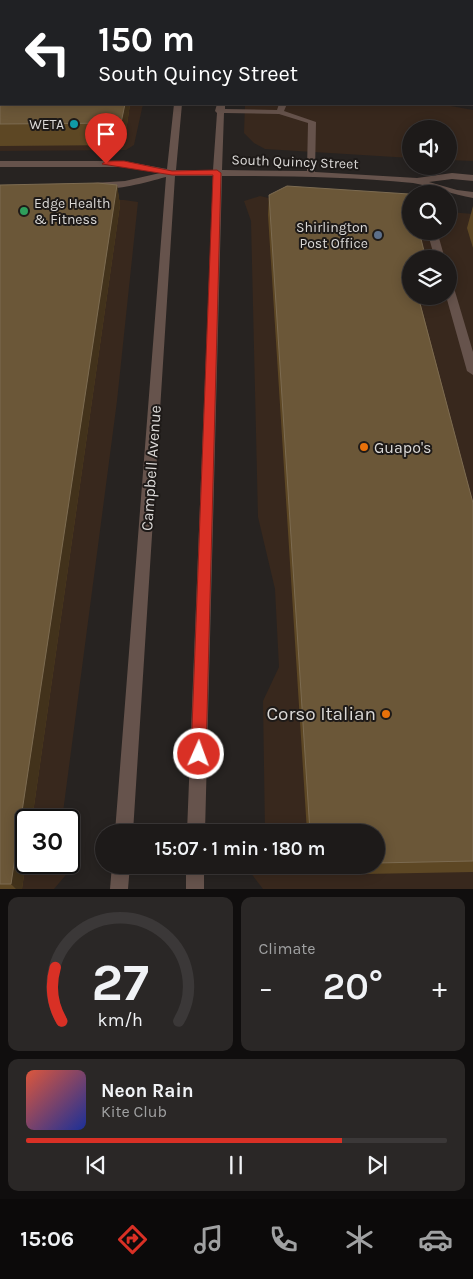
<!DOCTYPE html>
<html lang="en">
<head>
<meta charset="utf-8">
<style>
	:root { --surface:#1d1a19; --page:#2a2726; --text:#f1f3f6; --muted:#a0a1a2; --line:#3b3838; --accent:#d93025 }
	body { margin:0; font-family:Karla,sans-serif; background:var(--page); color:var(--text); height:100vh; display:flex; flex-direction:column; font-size:19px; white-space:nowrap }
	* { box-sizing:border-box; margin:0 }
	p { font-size:16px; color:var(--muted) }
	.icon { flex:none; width:28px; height:28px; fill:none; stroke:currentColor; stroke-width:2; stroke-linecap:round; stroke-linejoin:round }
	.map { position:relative; height:889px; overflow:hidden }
	.drawer { display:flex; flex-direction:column; gap:8px; padding:8px; background:#100e0e; flex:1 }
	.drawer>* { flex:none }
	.hud { position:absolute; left:0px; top:0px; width:474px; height:105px; box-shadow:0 2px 12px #0003,0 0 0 1px var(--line); background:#202124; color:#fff; overflow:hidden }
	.fabs { position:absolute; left:402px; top:120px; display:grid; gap:10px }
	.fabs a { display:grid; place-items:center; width:55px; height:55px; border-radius:50%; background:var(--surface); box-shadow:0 2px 12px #0003,0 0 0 1px var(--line); font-size:25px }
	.speed { position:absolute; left:15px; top:809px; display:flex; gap:10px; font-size:25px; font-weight:700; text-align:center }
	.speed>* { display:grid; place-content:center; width:65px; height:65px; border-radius:50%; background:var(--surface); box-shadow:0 2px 12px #0003,0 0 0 1px var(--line); line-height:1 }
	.speed .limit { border:2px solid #111; border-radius:8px; background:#fff; color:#111 }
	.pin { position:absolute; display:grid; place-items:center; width:42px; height:42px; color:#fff; margin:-51px -21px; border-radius:50% 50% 50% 0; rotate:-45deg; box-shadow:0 0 5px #0007 }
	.pin .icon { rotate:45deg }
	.me { position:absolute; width:55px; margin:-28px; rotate:2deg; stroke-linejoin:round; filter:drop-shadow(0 0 4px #0008) }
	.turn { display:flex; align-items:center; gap:18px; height:105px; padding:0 15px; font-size:22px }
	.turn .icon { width:65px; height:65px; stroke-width:2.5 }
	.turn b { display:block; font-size:35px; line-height:42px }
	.big { font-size:38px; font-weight:600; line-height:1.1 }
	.drawer .widget { flex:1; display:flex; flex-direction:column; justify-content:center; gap:8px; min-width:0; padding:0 18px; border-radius:10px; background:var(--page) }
	.drawer .dial { align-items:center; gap:0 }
	.dial svg { height:130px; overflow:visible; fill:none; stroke:var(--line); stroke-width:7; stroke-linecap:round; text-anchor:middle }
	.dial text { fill:var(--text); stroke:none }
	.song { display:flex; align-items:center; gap:15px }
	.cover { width:60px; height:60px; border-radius:8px; background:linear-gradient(135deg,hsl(10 70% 55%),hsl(230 70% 35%)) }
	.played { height:5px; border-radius:2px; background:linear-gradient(90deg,var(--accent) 75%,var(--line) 75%) }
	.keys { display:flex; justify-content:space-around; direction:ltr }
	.heat { display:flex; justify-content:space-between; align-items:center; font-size:28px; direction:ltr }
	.drawer .tiles { flex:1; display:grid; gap:8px; grid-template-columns:1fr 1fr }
	.widget:last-child { grid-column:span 2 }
	.trip { position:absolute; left:95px; top:824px; width:290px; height:50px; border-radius:25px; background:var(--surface); box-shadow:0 2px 12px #0003,0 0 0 1px var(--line); font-weight:600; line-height:50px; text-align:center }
	.tabs { display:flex; height:80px; justify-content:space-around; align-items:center; background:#0c0a0a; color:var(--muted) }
	.tabs .icon { width:35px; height:35px }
	.tabs .selected { color:var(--accent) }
	.tabs b { font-size:22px; color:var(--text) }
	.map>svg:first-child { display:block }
</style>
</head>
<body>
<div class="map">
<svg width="473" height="889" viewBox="0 0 473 889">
	<rect width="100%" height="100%" fill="#272321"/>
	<path fill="#38281d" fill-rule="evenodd" d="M0,56L1,104H143L134,145L126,150L0,151Z
		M245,104H440L473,110V161L449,160V129H411V158L265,149L254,143L244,133Z
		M260,196L411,231H449V212L473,214V889H263L250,872L253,865H376V832H265L263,701L279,667L275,589L258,517L251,221L244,201ZM411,259H449V296H411Z
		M0,200H124L138,202L117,401L62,820H26V862L69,861L70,870L54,889H0Z"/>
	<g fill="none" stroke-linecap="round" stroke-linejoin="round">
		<path stroke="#6c6866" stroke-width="2" stroke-dasharray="2 1" stroke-linecap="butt" d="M43,1L45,0"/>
		<path fill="#66534c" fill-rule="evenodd" d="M174,104H182L176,170H213L217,113L215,111L217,104H225V109L277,110L279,104H287L284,111L316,122L315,172L417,178L452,173L473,175V181L452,179L429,182L457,190L473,192V198C453,195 433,186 413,183C350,177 286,176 222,176L205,832H187L213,176H175L133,832H115L166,177C151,181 104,195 92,185L93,183L125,181L160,173L124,167H0V161H124L167,169ZM224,113L279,114L308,123L307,171L222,170Z
			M427,231H437L445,259H435Z
			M449,285L454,288L473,352V375L467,371L446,296H449Z
			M112,865H130L128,889H110Z
			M186,865H204V889H186Z"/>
		<path fill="#c19181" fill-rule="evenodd" d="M72,0H83L84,1H73Z
			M303,0H315L316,1H304Z
			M384,0H396L397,1H385Z
			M472,20H473V24H472Z
			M472,42H473V46H472Z
			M472,95H473V101H472Z"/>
	</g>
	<path fill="#5d4724" d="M0,44L1,104H130L124,145L0,146Z
		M0,185H117L120,205L32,820H26V861L22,889H0Z
		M269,195L411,259V296H427V299L419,298L473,503V872L309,875V865H376V832H307L268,215Z
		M473,206V248L467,228Z"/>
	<path fill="#42321b" d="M125,104H130L124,145L121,123Z
		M117,185L120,205L32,820H26V861L22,889H16L11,884Z"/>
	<path fill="#6b5738" stroke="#7c6b51" d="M0,44H1V104H125L121,123L0,124Z
		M98,183L117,185L11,884H0V185Z
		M287,186L409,194L411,204V231H419L426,259H411V296H418L473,503V861L376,863V832H310L269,195Z"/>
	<path fill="#d93025" stroke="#8d1f18" d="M124,161L172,171L217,170L221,173L206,754L204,759L199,762L193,759L191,754L213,175H172L102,164L106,161Z"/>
	<circle fill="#0f9aa8" stroke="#1e1a18" stroke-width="2" cx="74" cy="124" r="5"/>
	<circle fill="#2e9e5b" stroke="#1e1a18" stroke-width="2" cx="24" cy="211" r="5"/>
	<circle fill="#5c6f8a" stroke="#1e1a18" stroke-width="2" cx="378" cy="235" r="5"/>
	<g fill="#e8710a" stroke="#1e1a18" stroke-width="2">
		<circle cx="364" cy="447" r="5"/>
		<circle cx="386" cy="714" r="5"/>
	</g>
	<g text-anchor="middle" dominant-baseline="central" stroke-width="4" stroke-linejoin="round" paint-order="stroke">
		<g font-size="14" fill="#dbd9d7" stroke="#1e1a18" text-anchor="end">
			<text x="64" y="124">WETA</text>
			<text x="34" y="203" text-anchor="start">Edge Health<tspan x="34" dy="16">&amp; Fitness</tspan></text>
			<text x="368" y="227">Shirlington<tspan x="368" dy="16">Post Office</tspan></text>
		</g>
		<g font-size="14" fill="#dbd9d7" stroke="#1e1a18">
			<text transform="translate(295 162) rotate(2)">South Quincy Street</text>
		</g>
		<g font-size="16" fill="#dbd9d7" stroke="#1e1a18" text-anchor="start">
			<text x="374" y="447">Guapo's</text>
		</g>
		<g font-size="16" fill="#dbd9d7" stroke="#1e1a18">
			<text transform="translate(151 468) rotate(-86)">Campbell Avenue</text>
		</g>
		<g font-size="19" fill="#dbd9d7" stroke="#1e1a18" text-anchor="end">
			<text x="376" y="714">Corso Italian</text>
		</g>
	</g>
</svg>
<div class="fabs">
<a><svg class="icon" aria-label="sound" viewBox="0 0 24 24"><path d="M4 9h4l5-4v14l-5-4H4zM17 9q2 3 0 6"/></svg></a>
<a><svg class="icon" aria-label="search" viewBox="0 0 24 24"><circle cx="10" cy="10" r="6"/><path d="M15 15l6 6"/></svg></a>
<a><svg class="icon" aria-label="layers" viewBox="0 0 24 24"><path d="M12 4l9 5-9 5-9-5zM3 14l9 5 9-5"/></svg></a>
</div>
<div class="speed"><div class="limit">30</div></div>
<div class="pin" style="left:106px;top:164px;background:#d93025"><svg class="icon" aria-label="arrive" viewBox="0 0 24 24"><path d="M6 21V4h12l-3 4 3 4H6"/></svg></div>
<svg class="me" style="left:199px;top:754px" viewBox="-20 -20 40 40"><circle r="17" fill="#d93025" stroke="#fff" stroke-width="3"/><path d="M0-11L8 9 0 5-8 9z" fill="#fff"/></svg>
<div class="trip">15:07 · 1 min · 180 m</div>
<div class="hud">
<div class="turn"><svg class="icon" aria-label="left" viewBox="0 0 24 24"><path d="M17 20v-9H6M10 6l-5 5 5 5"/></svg><div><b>150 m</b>South Quincy Street</div></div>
</div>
</div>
<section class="drawer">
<div class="tiles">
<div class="widget dial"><svg viewBox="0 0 100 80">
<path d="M14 69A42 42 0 1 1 86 69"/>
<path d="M14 69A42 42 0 0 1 10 36" stroke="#d93025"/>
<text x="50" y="56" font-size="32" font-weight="700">27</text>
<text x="50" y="72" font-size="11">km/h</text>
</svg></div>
<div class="widget"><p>Climate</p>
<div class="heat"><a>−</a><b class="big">20°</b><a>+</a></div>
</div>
<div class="widget">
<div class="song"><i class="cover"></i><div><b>Neon Rain</b><p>Kite Club</p></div></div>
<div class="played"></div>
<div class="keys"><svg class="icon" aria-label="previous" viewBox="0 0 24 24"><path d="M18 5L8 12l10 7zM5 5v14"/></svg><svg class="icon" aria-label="pause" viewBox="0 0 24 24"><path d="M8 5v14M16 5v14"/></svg><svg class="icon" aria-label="next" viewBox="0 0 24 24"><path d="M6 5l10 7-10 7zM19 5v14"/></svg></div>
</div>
</div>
</section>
<nav class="tabs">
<b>15:06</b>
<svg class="icon selected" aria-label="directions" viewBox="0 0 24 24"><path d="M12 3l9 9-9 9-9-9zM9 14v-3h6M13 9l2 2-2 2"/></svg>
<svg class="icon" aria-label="music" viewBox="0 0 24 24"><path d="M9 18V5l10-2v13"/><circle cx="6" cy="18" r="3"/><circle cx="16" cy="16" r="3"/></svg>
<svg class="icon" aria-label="phone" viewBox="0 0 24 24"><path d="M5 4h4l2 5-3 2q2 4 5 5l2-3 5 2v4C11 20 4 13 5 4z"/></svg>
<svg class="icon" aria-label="climate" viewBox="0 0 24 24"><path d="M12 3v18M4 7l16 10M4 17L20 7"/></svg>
<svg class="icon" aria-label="car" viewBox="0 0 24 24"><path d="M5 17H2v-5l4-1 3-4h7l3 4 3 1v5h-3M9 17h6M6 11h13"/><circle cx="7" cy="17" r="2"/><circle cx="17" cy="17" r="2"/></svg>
</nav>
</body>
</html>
